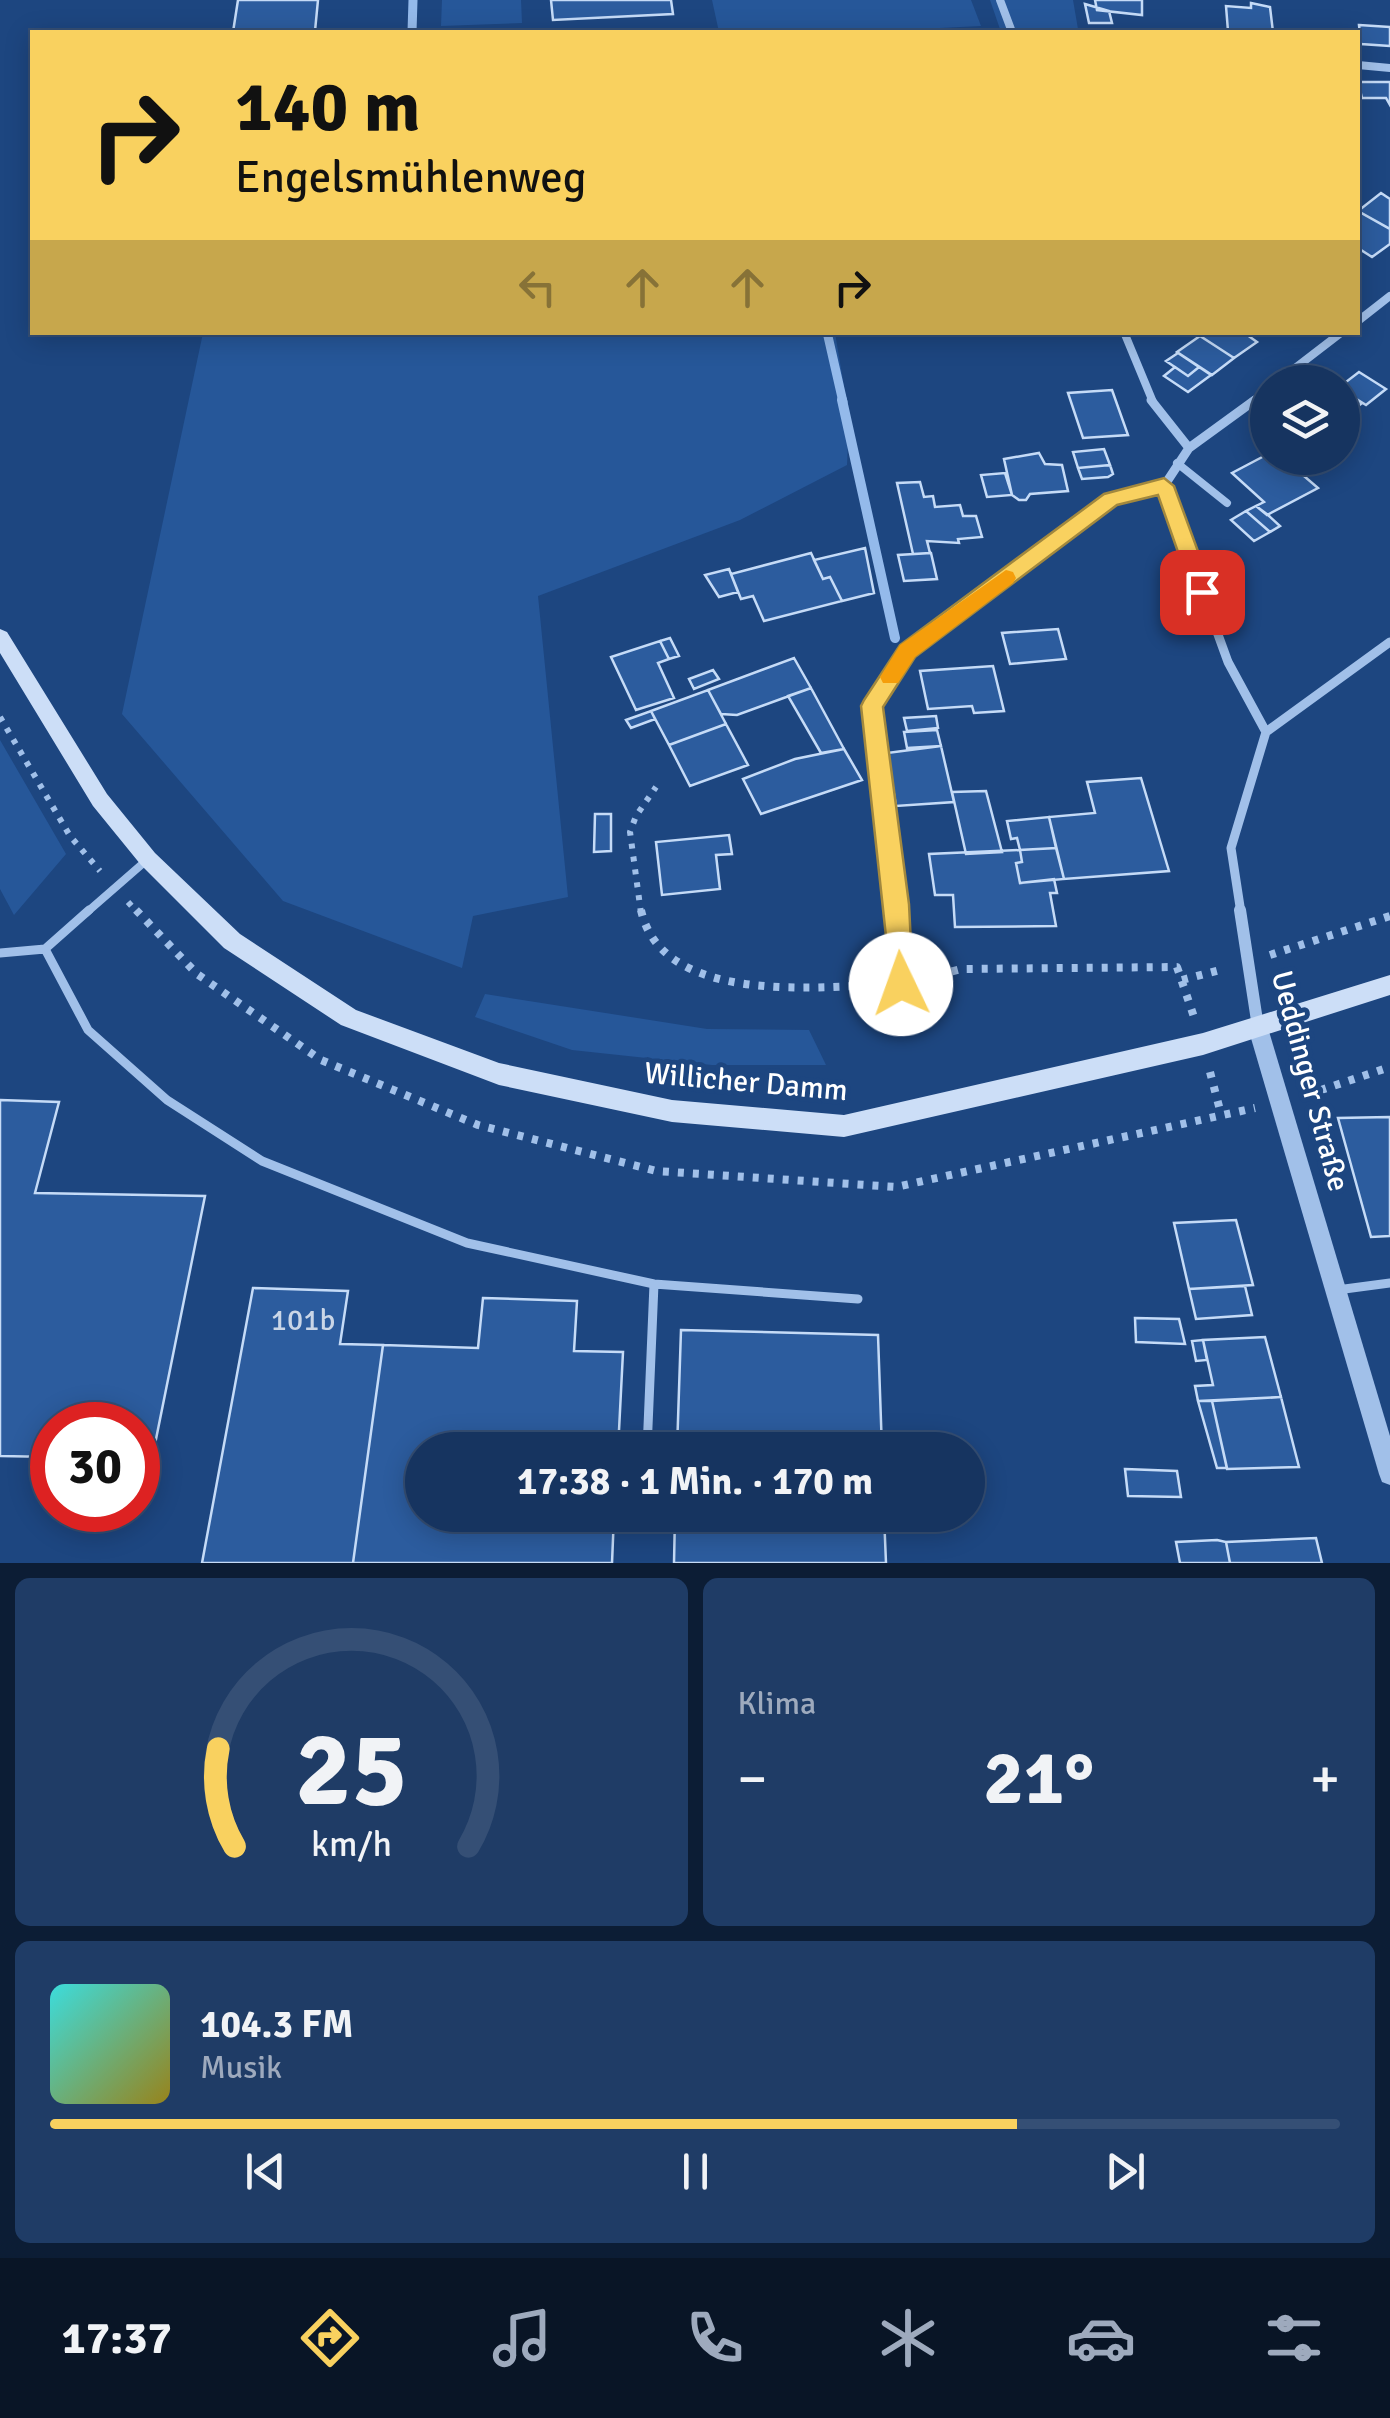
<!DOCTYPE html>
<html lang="de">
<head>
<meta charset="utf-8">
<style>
	:root { --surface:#163460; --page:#1f3c66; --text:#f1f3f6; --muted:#9eaabd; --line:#354f75; --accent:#f9d15f }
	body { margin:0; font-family:Signika,sans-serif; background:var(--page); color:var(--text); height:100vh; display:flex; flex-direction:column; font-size:38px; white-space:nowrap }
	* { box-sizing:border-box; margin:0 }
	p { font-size:32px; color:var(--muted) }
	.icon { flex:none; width:55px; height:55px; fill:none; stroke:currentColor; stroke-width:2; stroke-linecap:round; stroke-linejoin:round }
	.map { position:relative; height:1563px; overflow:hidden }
	.sheet { display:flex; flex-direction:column; gap:15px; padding:15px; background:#0c1d35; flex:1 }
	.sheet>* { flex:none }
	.guide { position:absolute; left:30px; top:30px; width:1330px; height:305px; border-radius:0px; box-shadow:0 5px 25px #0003,0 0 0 2px var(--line); background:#f9d15f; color:#111; overflow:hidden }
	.controls { position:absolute; left:1250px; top:365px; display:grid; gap:20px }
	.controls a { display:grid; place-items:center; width:110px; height:110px; border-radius:50%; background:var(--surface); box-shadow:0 5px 25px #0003,0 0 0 2px var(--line); font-size:50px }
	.speed { position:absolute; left:30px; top:1402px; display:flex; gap:20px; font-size:50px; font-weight:700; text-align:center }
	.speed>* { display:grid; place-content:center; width:130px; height:130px; border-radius:50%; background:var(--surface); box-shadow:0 5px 25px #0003,0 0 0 2px var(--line); line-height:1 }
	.speed .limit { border:15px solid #d22; background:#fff; color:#111 }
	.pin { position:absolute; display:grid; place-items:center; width:85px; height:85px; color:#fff; margin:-42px; border-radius:20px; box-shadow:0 5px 15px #0006 }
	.me { position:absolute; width:110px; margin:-55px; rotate:357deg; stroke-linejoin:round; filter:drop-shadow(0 0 8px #0008) }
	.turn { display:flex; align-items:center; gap:35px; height:210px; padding:0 40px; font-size:45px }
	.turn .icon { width:130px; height:130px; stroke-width:2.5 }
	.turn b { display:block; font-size:70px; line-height:85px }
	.lanes { display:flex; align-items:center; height:95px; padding:0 40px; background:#0003; justify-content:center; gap:50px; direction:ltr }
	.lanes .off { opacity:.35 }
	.big { font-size:75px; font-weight:800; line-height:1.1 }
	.sheet .widget { flex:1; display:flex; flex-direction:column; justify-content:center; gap:15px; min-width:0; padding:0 35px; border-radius:15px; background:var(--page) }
	.sheet .dial { align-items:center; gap:0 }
	.dial svg { height:260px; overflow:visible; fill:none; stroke:var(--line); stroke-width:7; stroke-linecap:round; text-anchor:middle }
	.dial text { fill:var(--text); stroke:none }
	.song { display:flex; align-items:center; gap:30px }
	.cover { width:120px; height:120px; border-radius:15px; background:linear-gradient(135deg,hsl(180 70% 55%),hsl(50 70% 35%)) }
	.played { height:10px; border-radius:5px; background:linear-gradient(90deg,var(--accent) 75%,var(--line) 75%) }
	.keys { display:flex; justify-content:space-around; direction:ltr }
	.heat { display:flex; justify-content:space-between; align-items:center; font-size:55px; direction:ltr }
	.sheet .tiles { flex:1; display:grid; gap:15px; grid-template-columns:1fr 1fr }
	.widget:last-child { grid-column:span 2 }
	.trip { position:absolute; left:405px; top:1432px; width:580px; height:100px; border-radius:50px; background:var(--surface); box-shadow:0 5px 25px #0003,0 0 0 2px var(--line); font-weight:800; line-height:100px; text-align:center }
	.menu { display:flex; height:160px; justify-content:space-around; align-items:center; background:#091526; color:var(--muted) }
	.menu .icon { width:70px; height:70px }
	.menu .selected { color:var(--accent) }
	.menu b { font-size:45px; color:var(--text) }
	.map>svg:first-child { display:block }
</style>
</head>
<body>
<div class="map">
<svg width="1390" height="1563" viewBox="0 0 1390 1563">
	<rect width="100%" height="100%" fill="#1d4680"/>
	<path fill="#265799" d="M442,0H521L522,23L441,26Z
		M712,0H971L981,26L858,32H719Z
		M990,0H1073L1078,29L1001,32Z
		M203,333H835L849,416L847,465L740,520L538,596L568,897L473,916L462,968L283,901L122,714Z
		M0,740L66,854L14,915L0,889Z
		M485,994L707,1029L809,1030L826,1065H712L572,1050L475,1017Z"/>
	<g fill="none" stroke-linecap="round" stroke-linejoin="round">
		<path stroke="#94baeb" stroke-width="9" d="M412,32L413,0
			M827,332L843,402"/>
		<path stroke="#94baeb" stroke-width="10" d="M842,400L895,638"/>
	</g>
	<path fill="#2c5c9e" stroke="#c5dbf7" stroke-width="2.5" d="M238,0H318L315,31L233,32Z
		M551,0H671L673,14L553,20Z
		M1095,0H1142V15L1097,10Z
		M1251,3L1270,7L1273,32L1228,31L1226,6L1251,8Z
		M1085,4L1109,11L1112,23H1089Z
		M1359,25L1390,27V46L1361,44Z
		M1358,82H1390V105L1386,98H1362Z
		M1381,193L1390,199V229L1358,211Z
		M1358,211L1390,229V244L1372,257L1358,248Z
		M1194,332H1243L1257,342L1234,358Z
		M1200,336L1234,358L1212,375L1177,352Z
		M1178,353L1199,367L1188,376L1166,361Z
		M1175,367L1188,376L1199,367L1211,375L1188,392L1164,376Z
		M1359,372L1386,389L1366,405L1342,390V385Z
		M1112,390L1128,435L1083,438L1068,393Z
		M1342,390L1362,403L1342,419Z
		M1104,449L1110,465L1078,468L1073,452Z
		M1039,453L1045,464L1062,465L1068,491L1030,494L1026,500H1019L1012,495L1004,459Z
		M1268,454V458H1283L1318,488L1267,515L1256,506L1264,502L1232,473Z
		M1110,465L1113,474L1108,477L1082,479L1078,468Z
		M1005,473L1012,495L987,497L981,475Z
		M920,482L924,497L933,496L935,507L960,505L963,516H976L982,537L958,539L959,543L927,541L930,553L913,554L897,483Z
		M1256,506L1268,515L1280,526L1270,532L1246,511Z
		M1246,511L1270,532L1254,541L1231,520Z
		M865,548L874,593L842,601L830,577L823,579L814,560Z
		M811,553L823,579L830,577L842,601L764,621L753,596L741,599L731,574Z
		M931,553L937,579L904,581L898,555Z
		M729,569L738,592L719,597L705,575Z
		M1058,629L1066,659L1010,664L1002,633Z
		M670,638L679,656L669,659L660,641Z
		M660,641L669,659L658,663L674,698L636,710L611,657Z
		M794,658L811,688L737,715L721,714L708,690Z
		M993,666L1004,711L974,713L972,706L928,709L920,671Z
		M713,670L719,679L694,689L689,679Z
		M811,688L844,749L821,753L788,696Z
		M708,690L726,724L669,745L651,711Z
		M651,711L655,719L631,728L626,720Z
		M936,716L938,728L907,731L904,718Z
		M726,724L748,765L690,786L669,745Z
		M937,730L941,746L907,748L904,732Z
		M941,746L954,802L896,806L887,753Z
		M844,749L862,780L761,814L743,779L795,759Z
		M1141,778L1169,871L1064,879L1049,817L1095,813L1087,782Z
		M986,791L1002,852L966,854L952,792Z
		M595,814H611V851L594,852Z
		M1049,817L1056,848L1020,850L1017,838L1011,839L1007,821Z
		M729,835L732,854L716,855L720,889L662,895L656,842Z
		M1056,848L1064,879L1020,883L1016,863L1022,862L1020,850Z
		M1020,850L1022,862L1016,863L1020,883L1054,879L1057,893H1050L1056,926L955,927L953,895H935L929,854Z
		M0,1100L59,1102L35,1193L205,1196L152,1459H138V1425H52V1457L0,1456Z
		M1390,1117V1236L1371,1237L1338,1118Z
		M1236,1220L1253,1285L1189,1289L1174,1223Z
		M1245,1286L1252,1315L1196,1319L1189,1289Z
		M253,1288L348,1291L340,1344L383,1345L353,1563H202Z
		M483,1298L577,1301L574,1351L623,1352L618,1450H422V1515H614L612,1563H353L383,1345L478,1348Z
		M1135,1318L1179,1319L1185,1344L1136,1342Z
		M681,1330L878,1335L882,1450H677Z
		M1265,1337L1281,1397L1198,1401L1195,1386L1213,1385L1203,1340Z
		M1203,1340L1207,1360L1196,1361L1192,1341Z
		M1281,1397L1299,1467L1227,1469L1212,1401Z
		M1198,1401H1212L1227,1468H1217Z
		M1125,1469L1177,1471L1181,1497L1128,1496Z
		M675,1515H884L886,1563H674Z
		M1316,1538L1322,1563H1230L1226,1542Z
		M1217,1540L1226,1542L1230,1563H1180L1176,1542Z"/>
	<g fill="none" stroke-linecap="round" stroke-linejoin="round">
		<path stroke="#a1c0e9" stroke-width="6" stroke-dasharray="5 8" stroke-linecap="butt" d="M0,717L70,836L100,871
			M128,902L138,913
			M641,913L630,832L636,816L656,787"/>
		<path stroke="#a1c0e9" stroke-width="8" stroke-dasharray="6 9" stroke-linecap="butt" d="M136,910L197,974L321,1060L478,1125L656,1171L896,1187L1255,1108
			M641,910C661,1002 806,988 876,985
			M1270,955L1390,916
			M923,979L961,969L1177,967L1194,1017
			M1182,980L1224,969
			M1210,1072L1221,1114
			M1306,1095L1390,1067"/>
		<path stroke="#a1c0e9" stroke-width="8" d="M1177,463L1227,503
			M86,913L148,859"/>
		<path stroke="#a1c0e9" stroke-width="9" d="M45,949L88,1030L167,1100L262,1161L467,1243L654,1284L858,1299
			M0,953L45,949L89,910
			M1337,1290L1390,1283
			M647,1450L654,1284"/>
		<path stroke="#a1c0e9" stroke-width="8" d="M1000,0L1012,32
			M1358,65L1390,68
			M1358,321L1390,296
			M1124,332L1153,402
			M1277,382L1342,332
			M1252,402L1268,390"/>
		<path stroke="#a1c0e9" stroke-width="9" d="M1151,400L1189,448
			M1255,400L1189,448L1164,486L1228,662L1266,732
			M897,913L872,706L907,651L1111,499L1164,486
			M1241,913L1231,848L1266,732L1390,642"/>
		<path stroke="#a1c0e9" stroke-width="12" d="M897,910L901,984
			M1240,910L1258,1027"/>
		<path fill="#a1c0e9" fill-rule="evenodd" d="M1258,1019L1265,1021L1268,1028L1390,1436V1485L1382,1482L1379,1474L1248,1028L1251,1021Z"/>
		<path fill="#ccdef7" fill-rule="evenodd" d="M0,629L7,632L107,794L155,853L240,934L356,1010L499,1063L672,1100L844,1115L1203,1033L1390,975V995L1203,1055L844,1137L672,1122L499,1085L341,1025L224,948L141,865L93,806L0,653Z"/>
	</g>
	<path fill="#f9d15f" stroke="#a2883e" stroke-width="2.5" d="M1164,478L1174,486L1213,592L1210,597L1202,600L1192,592L1158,495L1117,505L915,657L883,707L909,904L913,984L910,992L901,996L892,992L861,706L864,700L900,645L1104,494Z"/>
	<path fill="#f59e0b" d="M1006,570L1013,572L1016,578L1013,583L915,657L898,683H883L880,677L900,645Z"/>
	<g text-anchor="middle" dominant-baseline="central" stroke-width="10" stroke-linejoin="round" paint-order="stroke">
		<g font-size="30" fill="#fff" stroke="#1d4680">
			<text transform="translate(1310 1081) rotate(75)">Ueddinger Straße</text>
			<text transform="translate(746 1082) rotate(5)">Willicher Damm</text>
		</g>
		<g font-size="30" fill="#cad6e7">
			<text x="303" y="1320">101b</text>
		</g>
	</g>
</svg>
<div class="controls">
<a><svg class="icon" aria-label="layers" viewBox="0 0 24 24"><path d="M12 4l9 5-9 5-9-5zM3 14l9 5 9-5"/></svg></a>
</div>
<div class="speed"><div class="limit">30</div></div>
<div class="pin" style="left:1202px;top:592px;background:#d93025"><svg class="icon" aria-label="arrive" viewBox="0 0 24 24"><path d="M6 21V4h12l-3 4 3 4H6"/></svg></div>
<svg class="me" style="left:901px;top:984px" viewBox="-20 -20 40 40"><circle r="19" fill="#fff"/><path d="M0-13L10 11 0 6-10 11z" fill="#f9d15f"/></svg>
<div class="trip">17:38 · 1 Min. · 170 m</div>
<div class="guide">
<div class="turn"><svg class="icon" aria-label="right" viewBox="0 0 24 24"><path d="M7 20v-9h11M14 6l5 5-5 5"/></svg><div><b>140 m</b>Engelsmühlenweg</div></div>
<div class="lanes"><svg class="icon off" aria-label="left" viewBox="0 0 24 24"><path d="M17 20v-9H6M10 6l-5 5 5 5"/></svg><svg class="icon off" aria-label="ahead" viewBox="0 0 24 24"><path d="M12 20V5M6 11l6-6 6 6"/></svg><svg class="icon off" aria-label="ahead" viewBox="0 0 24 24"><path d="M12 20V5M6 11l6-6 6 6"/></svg><svg class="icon" aria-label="right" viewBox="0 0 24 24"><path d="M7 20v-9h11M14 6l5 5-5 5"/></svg></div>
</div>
</div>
<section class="sheet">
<div class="tiles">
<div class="widget dial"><svg viewBox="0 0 100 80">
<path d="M14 69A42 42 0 1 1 86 69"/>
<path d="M14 69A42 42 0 0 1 9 39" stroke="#f9d15f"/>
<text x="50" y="56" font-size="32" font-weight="700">25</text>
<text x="50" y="72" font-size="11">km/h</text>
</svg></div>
<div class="widget"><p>Klima</p>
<div class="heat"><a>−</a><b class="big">21°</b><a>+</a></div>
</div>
<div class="widget">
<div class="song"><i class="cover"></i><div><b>104.3 FM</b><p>Musik</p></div></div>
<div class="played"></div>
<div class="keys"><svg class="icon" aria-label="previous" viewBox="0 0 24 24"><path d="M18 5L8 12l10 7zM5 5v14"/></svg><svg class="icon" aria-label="pause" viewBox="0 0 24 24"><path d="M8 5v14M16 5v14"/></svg><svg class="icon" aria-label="next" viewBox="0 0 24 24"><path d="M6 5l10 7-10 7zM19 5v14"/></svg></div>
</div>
</div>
</section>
<nav class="menu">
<b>17:37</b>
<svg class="icon selected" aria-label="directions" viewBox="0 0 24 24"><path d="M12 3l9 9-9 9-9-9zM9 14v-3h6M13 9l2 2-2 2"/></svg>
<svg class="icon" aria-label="music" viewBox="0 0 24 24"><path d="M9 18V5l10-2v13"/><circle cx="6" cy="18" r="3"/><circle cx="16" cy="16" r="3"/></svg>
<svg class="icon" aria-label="phone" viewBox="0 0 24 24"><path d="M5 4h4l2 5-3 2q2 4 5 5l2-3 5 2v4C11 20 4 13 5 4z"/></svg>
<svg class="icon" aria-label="climate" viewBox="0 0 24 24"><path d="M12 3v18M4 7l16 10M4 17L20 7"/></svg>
<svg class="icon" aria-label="car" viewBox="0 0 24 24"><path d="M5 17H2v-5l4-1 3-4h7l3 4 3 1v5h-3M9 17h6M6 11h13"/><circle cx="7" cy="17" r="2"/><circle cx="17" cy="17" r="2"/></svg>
<svg class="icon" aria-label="filters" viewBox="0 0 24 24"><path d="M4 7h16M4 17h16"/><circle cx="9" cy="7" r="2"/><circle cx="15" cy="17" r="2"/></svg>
</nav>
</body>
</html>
